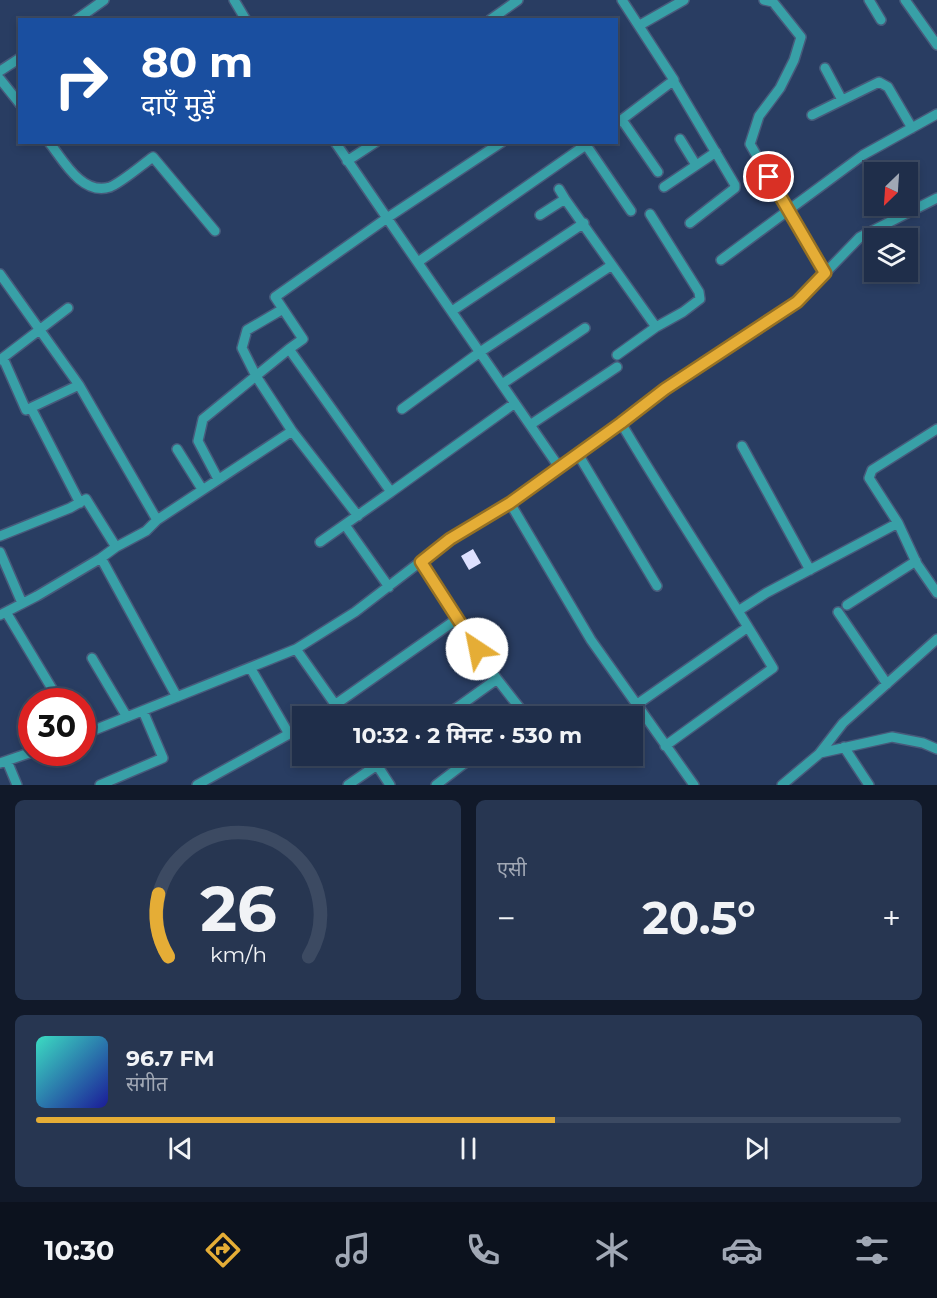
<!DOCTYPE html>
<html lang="hi">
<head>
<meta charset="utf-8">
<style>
	:root { --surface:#1f2e4a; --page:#273651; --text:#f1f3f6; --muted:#a1a8b5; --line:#3c4a62; --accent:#e5ad36 }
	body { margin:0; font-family:Montserrat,"Noto Sans Devanagari",sans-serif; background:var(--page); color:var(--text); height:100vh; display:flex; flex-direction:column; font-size:22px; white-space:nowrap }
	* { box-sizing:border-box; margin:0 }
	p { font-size:20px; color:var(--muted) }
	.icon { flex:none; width:33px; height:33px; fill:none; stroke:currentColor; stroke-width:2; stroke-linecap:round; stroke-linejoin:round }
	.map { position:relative; height:785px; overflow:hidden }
	.sheet { display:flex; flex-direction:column; gap:15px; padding:15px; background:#111929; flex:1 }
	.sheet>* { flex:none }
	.hud { position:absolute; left:18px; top:18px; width:600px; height:126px; border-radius:0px; box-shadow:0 3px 9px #0003,0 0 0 2px var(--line); background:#1a4fa0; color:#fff; overflow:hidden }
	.needle { width:39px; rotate:205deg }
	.buttons { position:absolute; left:864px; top:162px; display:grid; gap:12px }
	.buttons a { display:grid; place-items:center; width:54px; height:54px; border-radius:0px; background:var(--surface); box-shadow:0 3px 9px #0003,0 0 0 2px var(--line); font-size:30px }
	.speed { position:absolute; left:18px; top:688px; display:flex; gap:12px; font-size:30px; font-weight:700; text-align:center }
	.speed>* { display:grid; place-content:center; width:78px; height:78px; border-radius:50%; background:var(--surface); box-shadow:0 3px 9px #0003,0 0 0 2px var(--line); line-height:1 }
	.speed .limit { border:9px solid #d22; background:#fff; color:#111 }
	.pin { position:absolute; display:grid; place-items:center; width:51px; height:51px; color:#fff; margin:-26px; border:3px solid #fff; border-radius:50%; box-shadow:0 2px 6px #0007 }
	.me { position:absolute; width:66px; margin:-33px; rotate:326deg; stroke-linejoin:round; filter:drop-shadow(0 0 4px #0008) }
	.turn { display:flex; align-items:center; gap:21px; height:126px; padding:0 24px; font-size:27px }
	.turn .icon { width:78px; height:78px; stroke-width:2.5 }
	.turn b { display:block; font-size:42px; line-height:51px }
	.big { font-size:45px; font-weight:700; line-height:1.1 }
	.sheet .widget { flex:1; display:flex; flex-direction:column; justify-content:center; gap:9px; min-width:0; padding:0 21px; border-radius:9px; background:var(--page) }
	.sheet .dial { align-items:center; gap:0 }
	.dial svg { height:156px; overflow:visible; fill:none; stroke:var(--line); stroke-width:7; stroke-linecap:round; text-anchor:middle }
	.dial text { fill:var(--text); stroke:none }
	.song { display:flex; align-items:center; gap:18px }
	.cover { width:72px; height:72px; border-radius:9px; background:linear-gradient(135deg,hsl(170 70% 55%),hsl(240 70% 35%)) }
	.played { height:6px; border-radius:3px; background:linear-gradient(90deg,var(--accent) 60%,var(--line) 60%) }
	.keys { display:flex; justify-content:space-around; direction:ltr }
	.heat { display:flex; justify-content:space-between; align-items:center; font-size:33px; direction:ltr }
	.sheet .tiles { flex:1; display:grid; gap:15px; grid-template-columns:1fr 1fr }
	.widget:last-child { grid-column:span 2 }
	.trip { position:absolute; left:292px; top:706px; width:351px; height:60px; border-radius:0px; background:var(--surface); box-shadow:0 3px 9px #0003,0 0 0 2px var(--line); font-weight:700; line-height:60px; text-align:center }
	.menu { display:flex; height:96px; justify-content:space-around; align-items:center; background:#0c121e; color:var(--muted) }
	.menu .icon { width:42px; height:42px }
	.menu .active { color:var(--accent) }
	.menu b { font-size:27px; color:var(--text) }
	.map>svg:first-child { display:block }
</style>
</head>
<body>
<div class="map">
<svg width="937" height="785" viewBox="0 0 937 785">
	<rect width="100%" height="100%" fill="#293d62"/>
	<path fill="#dee1ff" d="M473,549L481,563L469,570L461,556Z"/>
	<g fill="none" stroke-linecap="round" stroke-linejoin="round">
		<g stroke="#475a7b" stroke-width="12">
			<path id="street" d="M234,0L246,20
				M764,0L773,2L801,37L794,60L780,88L759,116L750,144L825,273
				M869,0L881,20
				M905,0L937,45
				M76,20L104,0
				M490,20L518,0
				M640,25L684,0
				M825,68L842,100
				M0,71L20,58
				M0,79L20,104
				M674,82L735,185V188L690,223
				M812,115L879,82L888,87L912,128
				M622,120L658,172
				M616,124L674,80L622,0
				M680,139L696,165
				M49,142C63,160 82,196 110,187C121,183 143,164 153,157L215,231
				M335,142L387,218L502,142
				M586,145L631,211
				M347,161L376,142
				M664,187L716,152
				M559,189L565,199
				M540,215L565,199L656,327
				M721,260L863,155L937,114
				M418,262L590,142
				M0,274L79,385L157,520L146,531L116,547L101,558L37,596L0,615
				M283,309L247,330L242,348L256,376L292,431
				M452,311L584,223
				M617,355L656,327L683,312L700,299L699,292L650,214
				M3,358L26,410L79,385
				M0,360L68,308
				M502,384L585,328
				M515,403L391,492L289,349L303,339L275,297L387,218L559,467
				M31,408L80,503
				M402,409L480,352L612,265
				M621,423C670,506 724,586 773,668L665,746
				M530,425L617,367
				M937,429L872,470L869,478L898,523L917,564L937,593
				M742,446L810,570
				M177,449L202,489
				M578,454L657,586
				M218,479L198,441L203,419L289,349
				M510,503L591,640L694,785
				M157,520L292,431L358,516
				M345,525L389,587
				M0,536L70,508L86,499L116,547
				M320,542L391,492
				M0,552L22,603
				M101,558L177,697
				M847,605L916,561
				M738,611L766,593L898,523
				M6,612L60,702
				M838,612L887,684
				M457,619L497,679
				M296,649L344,717
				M92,658L127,717
				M336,704L457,619L421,563
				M636,705L748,627
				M444,717L497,679L526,716
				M82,735L296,649L355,612L450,539L510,503L621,423L665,389L797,302L860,237L937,198
				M844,747L869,785
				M820,753L892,737L923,743L937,749
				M389,756L377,765L390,785
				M7,761L17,785
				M0,763L32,752
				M100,785L163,758L143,711
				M197,785L289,734L251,669
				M348,785L377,765L371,756
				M436,785L474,756
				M782,785L819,754L843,723L937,639"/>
		</g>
		<use href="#street" stroke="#38a0a7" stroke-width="9"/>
	</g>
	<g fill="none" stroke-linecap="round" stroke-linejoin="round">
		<g stroke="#957023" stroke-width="15">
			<path id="route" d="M477,649L421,562L450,539L510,503L621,423L665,389L797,302L825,273L769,177"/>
		</g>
		<use href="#route" stroke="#e5ad36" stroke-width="10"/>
	</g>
</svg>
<div class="buttons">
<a><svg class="needle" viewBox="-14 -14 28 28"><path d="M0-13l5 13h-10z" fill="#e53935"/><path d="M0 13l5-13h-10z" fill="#a1a8b5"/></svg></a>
<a><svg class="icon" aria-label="layers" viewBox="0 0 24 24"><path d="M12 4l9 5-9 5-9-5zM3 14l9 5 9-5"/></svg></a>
</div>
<div class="speed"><div class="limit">30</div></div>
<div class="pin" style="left:769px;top:177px;background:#d93025"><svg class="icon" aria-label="arrive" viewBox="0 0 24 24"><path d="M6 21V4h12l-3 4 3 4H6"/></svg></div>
<svg class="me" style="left:477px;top:649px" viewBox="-20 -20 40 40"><circle r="19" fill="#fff"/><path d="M0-13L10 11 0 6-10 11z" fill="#e5ad36"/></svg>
<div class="trip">10:32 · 2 मिनट · 530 m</div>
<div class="hud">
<div class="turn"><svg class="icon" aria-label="right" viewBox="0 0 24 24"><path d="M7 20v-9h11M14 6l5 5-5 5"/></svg><div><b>80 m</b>दाएँ मुड़ें</div></div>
</div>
</div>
<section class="sheet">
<div class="tiles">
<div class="widget dial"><svg viewBox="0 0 100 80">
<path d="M14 69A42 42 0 1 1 86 69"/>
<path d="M14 69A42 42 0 0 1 9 37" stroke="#e5ad36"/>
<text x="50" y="56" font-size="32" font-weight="700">26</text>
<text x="50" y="72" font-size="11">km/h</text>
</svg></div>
<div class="widget"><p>एसी</p>
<div class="heat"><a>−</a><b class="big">20.5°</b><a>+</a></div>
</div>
<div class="widget">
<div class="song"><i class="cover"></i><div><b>96.7 FM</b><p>संगीत</p></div></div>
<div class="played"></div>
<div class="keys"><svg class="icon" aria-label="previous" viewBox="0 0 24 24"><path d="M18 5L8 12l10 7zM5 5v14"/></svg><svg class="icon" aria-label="pause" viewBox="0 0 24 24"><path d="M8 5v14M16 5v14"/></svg><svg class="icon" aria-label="next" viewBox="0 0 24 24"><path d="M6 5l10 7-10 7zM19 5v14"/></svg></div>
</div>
</div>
</section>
<nav class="menu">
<b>10:30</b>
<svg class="icon active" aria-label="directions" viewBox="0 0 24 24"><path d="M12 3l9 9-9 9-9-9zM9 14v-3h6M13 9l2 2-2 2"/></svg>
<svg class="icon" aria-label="music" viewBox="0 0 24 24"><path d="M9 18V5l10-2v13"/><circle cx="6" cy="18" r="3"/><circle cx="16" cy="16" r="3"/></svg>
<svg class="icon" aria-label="phone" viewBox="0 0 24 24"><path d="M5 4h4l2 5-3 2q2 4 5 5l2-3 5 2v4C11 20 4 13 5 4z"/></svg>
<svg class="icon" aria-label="climate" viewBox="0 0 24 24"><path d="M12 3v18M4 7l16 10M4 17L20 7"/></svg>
<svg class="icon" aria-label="car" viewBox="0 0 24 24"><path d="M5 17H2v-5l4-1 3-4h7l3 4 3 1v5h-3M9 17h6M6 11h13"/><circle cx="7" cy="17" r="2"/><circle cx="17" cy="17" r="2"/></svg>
<svg class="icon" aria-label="filters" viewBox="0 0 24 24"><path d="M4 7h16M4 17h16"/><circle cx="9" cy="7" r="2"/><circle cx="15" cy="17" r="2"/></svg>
</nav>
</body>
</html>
